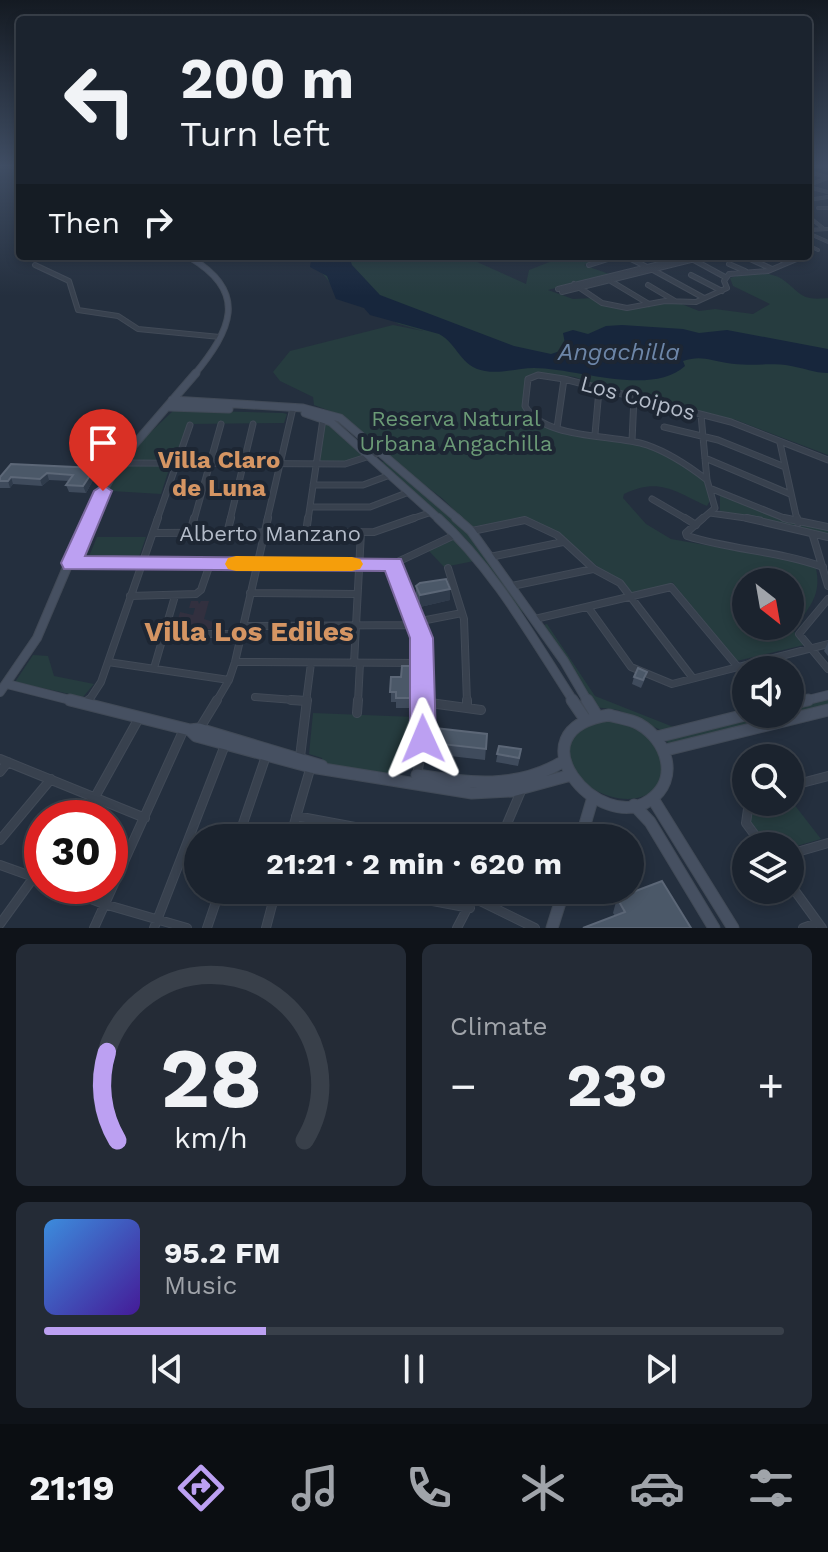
<!DOCTYPE html>
<html lang="en">
<head>
<meta charset="utf-8">
<style>
	:root { --surface:#1b232e; --page:#242b36; --text:#f1f3f6; --muted:#a0a4aa; --line:#39404a; --accent:#bca0f2 }
	body { margin:0; font-family:"Work Sans",sans-serif; background:var(--page); color:var(--text); height:100vh; display:flex; flex-direction:column; font-size:30px; white-space:nowrap }
	* { box-sizing:border-box; margin:0 }
	p { font-size:26px; color:var(--muted) }
	.icon { flex:none; width:44px; height:44px; fill:none; stroke:currentColor; stroke-width:2; stroke-linecap:round; stroke-linejoin:round }
	.map { position:relative; height:928px; overflow:hidden }
	.side { display:flex; flex-direction:column; gap:16px; padding:16px; background:#0f1319; flex:1 }
	.side>* { flex:none }
	.top-card { position:absolute; left:16px; top:16px; width:796px; height:244px; border-radius:8px; box-shadow:0 4px 12px #0003,0 0 0 2px var(--line); background:#1b232e; color:var(--text); overflow:hidden }
	.needle { width:52px; rotate:149deg }
	.fabs { position:absolute; left:732px; top:568px; display:grid; gap:16px }
	.fabs a { display:grid; place-items:center; width:72px; height:72px; border-radius:50%; background:var(--surface); box-shadow:0 4px 12px #0003,0 0 0 2px var(--line); font-size:40px }
	.speed { position:absolute; left:24px; top:800px; display:flex; gap:16px; font-size:40px; font-weight:700; text-align:center }
	.speed>* { display:grid; place-content:center; width:104px; height:104px; border-radius:50%; background:var(--surface); box-shadow:0 4px 12px #0003,0 0 0 2px var(--line); line-height:1 }
	.speed .limit { border:12px solid #d22; background:#fff; color:#111 }
	.pin { position:absolute; display:grid; place-items:center; width:68px; height:68px; color:#fff; margin:-82px -34px; border-radius:50% 50% 50% 0; rotate:-45deg; box-shadow:0 0 8px #0007 }
	.pin .icon { rotate:45deg }
	.me { position:absolute; width:88px; margin:-44px; rotate:359deg; stroke-linejoin:round; filter:drop-shadow(0 0 6px #0008) }
	.turn { display:flex; align-items:center; gap:28px; height:168px; padding:0 32px; font-size:36px }
	.turn .icon { width:104px; height:104px; stroke-width:2.5 }
	.turn b { display:block; font-size:56px; line-height:68px }
	.then { display:flex; align-items:center; height:76px; padding:0 32px; background:#0003; gap:16px; font-size:30px }
	.big { font-size:60px; font-weight:700; line-height:1.1 }
	.side .widget { flex:1; display:flex; flex-direction:column; justify-content:center; gap:12px; min-width:0; padding:0 28px; border-radius:12px; background:var(--page) }
	.side .dial { align-items:center; gap:0 }
	.dial svg { height:208px; overflow:visible; fill:none; stroke:var(--line); stroke-width:7; stroke-linecap:round; text-anchor:middle }
	.dial text { fill:var(--text); stroke:none }
	.song { display:flex; align-items:center; gap:24px }
	.cover { width:96px; height:96px; border-radius:12px; background:linear-gradient(135deg,hsl(210 70% 55%),hsl(260 70% 35%)) }
	.played { height:8px; border-radius:4px; background:linear-gradient(90deg,var(--accent) 30%,var(--line) 30%) }
	.keys { display:flex; justify-content:space-around; direction:ltr }
	.heat { display:flex; justify-content:space-between; align-items:center; font-size:44px; direction:ltr }
	.side .tiles { flex:1; display:grid; gap:16px; grid-template-columns:1fr 1fr }
	.widget:last-child { grid-column:span 2 }
	.trip { position:absolute; left:184px; top:824px; width:460px; height:80px; border-radius:40px; background:var(--surface); box-shadow:0 4px 12px #0003,0 0 0 2px var(--line); font-weight:700; line-height:80px; text-align:center }
	.tab-bar { display:flex; height:128px; justify-content:space-around; align-items:center; background:#0b0e12; color:var(--muted) }
	.tab-bar .icon { width:56px; height:56px }
	.tab-bar .current { color:var(--accent) }
	.tab-bar b { font-size:36px; color:var(--text) }
	.map>svg:first-child { display:block }
</style>
</head>
<body>
<div class="map">
<svg width="828" height="928" viewBox="0 0 828 928">
	<rect width="100%" height="100%" fill="#242f3e"/>
	<path fill="#32303f" d="M191,601H198L199,604L201,601H209L204,619L213,622L211,629L176,630L183,623L178,619L180,612L193,615L195,608H189Z"/>
	<path fill="#263c3f" fill-rule="evenodd" d="M308,256H464L526,284L529,270L552,261V256H611L584,265L609,274L548,290L573,299L595,298L625,308L674,301L699,311L715,309L753,314L770,304L733,286L730,278C745,273 767,270 782,279C802,293 799,301 828,298V455L736,420L606,389L575,377L541,373L528,376L525,405L546,425L624,440L662,452L703,478L711,499L707,506C674,491 659,477 624,494L623,498L646,524L671,539L815,564C823,595 810,606 793,630L804,645L737,661L672,582L671,587L629,593L557,533L525,517L471,527L443,499L380,451L338,414L314,405L313,397L280,381L273,372L290,351L393,325L423,331L399,324L336,290ZM746,582H790V626H746Z
		M174,410L283,413L287,414L284,423L189,424L174,459L129,461L127,460L137,445Z
		M326,421L364,455L363,457L354,461L317,462L323,422Z
		M386,460L469,533L526,611L520,612L465,538L382,462Z
		M128,464L170,466L161,494L111,491L85,561L82,560L106,492L119,466Z
		M720,494L797,524L828,529V535L720,513Z
		M97,537H146L138,560L87,561Z
		M453,540H457L474,561L444,567L429,551Z
		M547,624L595,696L676,728L663,731L618,710L595,707L544,625Z
		M33,655L48,656L54,676L94,684L83,697L15,682Z
		M828,698V706L671,746L663,738L767,714H790V708Z
		M313,713L415,717L416,742L411,763H395L393,777L323,766L322,758L309,754Z
		M599,719C608,721 621,720 630,723C655,731 677,772 651,792C618,816 548,773 573,737C579,729 591,724 599,719Z
		M790,799L821,839L790,848L766,846L749,820L754,802H790Z"/>
	<path fill="#17263c" d="M312,256H349L352,265L380,295L514,346L551,354L566,349L563,333L573,330L588,334L606,326L622,325L683,329L699,333L727,330L828,349V373C814,373 804,368 791,366C770,362 747,367 727,363C710,360 700,355 683,361L685,366C651,397 576,368 534,368C518,368 501,374 485,371C460,367 458,344 439,334L370,315L364,308L336,299L327,276L310,267Z"/>
	<g fill="none" stroke-linecap="round" stroke-linejoin="round">
		<g stroke="#414a57" stroke-width="4">
			<path id="street-far4" d="M817,166L828,169
				M808,172L827,177
				M808,185L828,178
				M808,187L828,192
				M808,200L828,197
				M818,208H828
				M808,216L824,229
				M808,230L828,229
				M808,233L828,242
				M808,245L818,250
				M626,256L633,260
				M745,256L752,260
				M775,256L782,260
				M605,260L615,256
				M676,260L690,256
				M691,260L705,256
				M795,260L803,256"/>
		</g>
		<g stroke="#414a57" stroke-width="6">
			<path id="street-far3" d="M629,258L645,266
				M748,258L772,269
				M778,258L787,262
				M692,259L725,277
				M729,264L745,271
				M35,265L69,281L78,310L118,316L138,329L220,337
				M589,265L611,258
				M653,270L704,298
				M691,275L722,291
				M609,280L649,304
				M574,284L602,303L627,308L665,301L696,302L727,288L724,281L729,274L768,271L799,258
				M648,285L675,301
				M558,289L684,258
				M562,292L699,258"/>
		</g>
		<g stroke="#414a57" stroke-width="7">
			<path id="street-far2" d="M664,427L718,440L785,467
				M557,428L564,379
				M595,434L599,390
				M632,441L634,397
				M780,443L797,520
				M705,458L790,494
				M119,463L345,464L379,453
				M707,480C689,466 670,453 647,445C614,434 543,440 525,406L528,379L538,375L564,379L731,422L828,460
				M313,485H363L390,475
				M712,489L789,520
				M652,499L688,520
				M310,507H370L409,492
				M710,513L760,520
				M157,520L190,425
				M194,520L221,424
				M230,520L253,424
				M267,520L293,408
				M308,520L323,419
				M408,520L432,512
				M701,520L715,508L707,480L701,415"/>
		</g>
		<g stroke="#414a57" stroke-width="8">
			<path id="street-far1" d="M685,518L696,525
				M703,518L686,533L687,536C732,550 779,551 823,567
				M747,518L828,537
				M784,518L828,527
				M797,518L798,523
				M472,531L525,520L557,535L594,569L620,583L692,677
				M153,533L374,532L414,518
				M190,533L194,518
				M227,533L231,518
				M306,533L308,518
				M813,536L828,586
				M490,557L563,542
				M71,563L393,564L455,535
				M393,564L422,638L423,702
				M448,568L464,619L467,702
				M512,586L593,569
				M250,593L357,594
				M130,596L196,594L201,590L210,564
				M828,599L799,634L828,669
				M588,607L631,667L672,684L828,644
				M535,619L671,587L737,666
				M416,622L462,613
				M243,626L418,625
				M163,634H241
				M108,662L229,680
				M235,662L422,663
				M354,663L361,532
				M154,668L175,596
				M255,697L307,701
				M88,702L101,682L158,518
				M216,702L229,680L235,662L268,518
				M306,702L311,663
				M358,702L360,663"/>
		</g>
		<g stroke="#414a57" stroke-width="10">
			<path id="street" d="M291,700L307,701
				M423,702L481,710
				M86,704L89,700
				M467,708V700
				M357,713L358,700
				M200,728L217,700
				M300,757L307,700
				M0,759L145,818
				M0,772L8,762
				M417,776L423,739V700
				M790,786L828,776
				M749,802L746,823L763,846
				M296,816L414,838
				M79,818L95,797L139,718
				M238,838L266,756
				M290,838L311,766
				M501,838L521,791
				M0,840L51,779
				M790,854L828,843
				M0,865L42,880
				M790,884L822,928
				M57,886L104,904L187,928
				M374,890L470,908
				M474,898L535,928
				M0,924L42,866
				M94,928L184,729
				M154,928L225,745
				M207,928L220,890
				M266,928L276,890
				M457,928L477,890
				M803,928L817,923"/>
		</g>
		<g stroke="#414a57" stroke-width="5">
			<path id="secondary-far4" d="M188,256L194,260"/>
		</g>
		<g stroke="#414a57" stroke-width="7">
			<path id="secondary-far3" d="M191,258C249,293 231,330 194,375"/>
		</g>
		<g stroke="#414a57" stroke-width="9">
			<path id="secondary-far2" d="M172,400L303,408L340,418L459,520
				M169,407L229,409
				M305,413L331,422L440,520
				M87,520L120,461L196,373"/>
		</g>
		<g stroke="#414a57" stroke-width="10">
			<path id="secondary-far1" d="M438,518C494,569 533,639 574,702
				M456,518L471,531L564,661L588,702
				M7,684L78,702
				M0,692L37,638L88,518
				M800,702L828,695"/>
		</g>
		<g stroke="#414a57" stroke-width="13">
			<path id="secondary" d="M70,700L190,730L199,729L322,766
				M572,700L585,719
				M587,700L597,716
				M790,704L808,700
				M609,715C618,718 630,719 639,724C667,740 680,779 650,800C599,836 509,730 609,715Z
				M190,730L196,736L311,767L472,793L512,791L571,775
				M657,737L749,714
				M666,750L828,710
				M417,775C469,783 517,790 564,761
				M653,799L733,928
				M634,805L650,822L714,928
				M581,838L593,797
				M552,928L564,890"/>
		</g>
		<use href="#street-far4" stroke="#38414e" stroke-width="3"/>
		<use href="#street-far3" stroke="#38414e" stroke-width="4"/>
		<use href="#street-far2" stroke="#38414e" stroke-width="5"/>
		<use href="#street-far1" stroke="#38414e" stroke-width="6"/>
		<use href="#street" stroke="#38414e" stroke-width="8"/>
		<use href="#secondary-far4" stroke="#465061" stroke-width="4"/>
		<use href="#secondary-far3" stroke="#465061" stroke-width="5"/>
		<use href="#secondary-far2" stroke="#465061" stroke-width="7"/>
		<use href="#secondary-far1" stroke="#465061" stroke-width="8"/>
		<use href="#secondary" stroke="#465061" stroke-width="11"/>
	</g>
	<path fill="#3f4b5c" d="M11,464L96,475L86,493L69,492L66,485L69,481L49,480L42,486L13,484L10,488H0V477Z
		M416,586L450,589V600L420,607L416,597Z
		M828,642V656L824,651Z
		M411,666L410,708H396V702H391V677H401Z
		M634,677L645,679L641,688L632,684Z
		M487,734L485,760L432,754V743Z
		M499,746L520,757L518,766L496,762Z
		M617,898L691,928L615,916L613,913Z"/>
	<path fill="#2f3b4b" d="M95,468L96,475L86,493L83,486Z
		M47,473L49,480L42,486L40,479Z
		M11,477L13,484L10,488L8,481Z
		M450,589V600L420,607V595Z"/>
	<path fill="#4b5868" stroke="#5c6777" stroke-width="2" d="M11,464L95,468L83,486L66,485L73,475L47,473L40,479L11,477L8,481H0V477Z
		M446,579L450,589L420,595L416,586L420,583Z
		M402,666H411L410,698H396V692H390L391,677H401Z
		M638,668L647,672L643,680L634,677Z
		M435,728L487,734L486,749L432,743Z
		M499,746L521,749L519,758L497,754Z
		M662,881L691,928H583L625,912L617,898Z"/>
	<linearGradient id="sky" x2="0" y2="1"><stop stop-color="#141a22"/><stop offset="0.56" stop-color="#3f4d63"/><stop offset="1" stop-color="#3f4d63" stop-opacity="0"/></linearGradient>
	<rect width="828" height="296" fill="url(#sky)"/>
	<path fill="#bca0f2" stroke="#7a689d" stroke-width="2" d="M103,485L112,491L85,556L401,559L433,638L436,739L432,747L423,750L414,747L410,739V638L385,571L64,569L61,563L94,491Z"/>
	<path fill="#f59e0b" d="M236,556L352,557L360,559L363,564L360,569L352,571H236L228,569L225,564L228,558Z"/>
	<g text-anchor="middle" dominant-baseline="central" stroke-width="8" stroke-linejoin="round" paint-order="stroke">
		<g font-size="22" fill="#b4bcc9" stroke="#1d2633">
			<text transform="translate(638 398) rotate(15)">Los Coipos</text>
			<text x="270" y="533">Alberto Manzano</text>
		</g>
		<g font-size="22" fill="#6b9a76" stroke="#1d2633">
			<text x="456" y="418">Reserva Natural<tspan x="456" dy="25">Urbana Angachilla</tspan></text>
		</g>
		<g font-size="24" font-style="italic" fill="#6d86a8" stroke="#1d2633">
			<text x="619" y="352">Angachilla</text>
		</g>
		<g font-size="24" font-weight="bold" fill="#d59563" stroke="#1d2633">
			<text x="219" y="460">Villa Claro<tspan x="219" dy="28">de Luna</tspan></text>
		</g>
		<g font-size="28" font-weight="bold" fill="#d59563" stroke="#1d2633">
			<text x="249" y="631">Villa Los Ediles</text>
		</g>
	</g>
</svg>
<div class="fabs">
<a><svg class="needle" viewBox="-14 -14 28 28"><path d="M0-13l5 13h-10z" fill="#e53935"/><path d="M0 13l5-13h-10z" fill="#a0a4aa"/></svg></a>
<a><svg class="icon" aria-label="sound" viewBox="0 0 24 24"><path d="M4 9h4l5-4v14l-5-4H4zM17 9q2 3 0 6"/></svg></a>
<a><svg class="icon" aria-label="search" viewBox="0 0 24 24"><circle cx="10" cy="10" r="6"/><path d="M15 15l6 6"/></svg></a>
<a><svg class="icon" aria-label="layers" viewBox="0 0 24 24"><path d="M12 4l9 5-9 5-9-5zM3 14l9 5 9-5"/></svg></a>
</div>
<div class="speed"><div class="limit">30</div></div>
<div class="pin" style="left:103px;top:491px;background:#d93025"><svg class="icon" aria-label="arrive" viewBox="0 0 24 24"><path d="M6 21V4h12l-3 4 3 4H6"/></svg></div>
<svg class="me" style="left:423px;top:739px" viewBox="-20 -20 40 40"><path d="M0-17L14 15 0 8-14 15z" fill="#bca0f2" stroke="#fff" stroke-width="4"/></svg>
<div class="trip">21:21 · 2 min · 620 m</div>
<div class="top-card">
<div class="turn"><svg class="icon" aria-label="left" viewBox="0 0 24 24"><path d="M17 20v-9H6M10 6l-5 5 5 5"/></svg><div><b>200 m</b>Turn left</div></div>
<div class="then">Then<svg class="icon" aria-label="right" viewBox="0 0 24 24"><path d="M7 20v-9h11M14 6l5 5-5 5"/></svg></div>
</div>
</div>
<section class="side">
<div class="tiles">
<div class="widget dial"><svg viewBox="0 0 100 80">
<path d="M14 69A42 42 0 1 1 86 69"/>
<path d="M14 69A42 42 0 0 1 10 35" stroke="#bca0f2"/>
<text x="50" y="56" font-size="32" font-weight="700">28</text>
<text x="50" y="72" font-size="11">km/h</text>
</svg></div>
<div class="widget"><p>Climate</p>
<div class="heat"><a>−</a><b class="big">23°</b><a>+</a></div>
</div>
<div class="widget">
<div class="song"><i class="cover"></i><div><b>95.2 FM</b><p>Music</p></div></div>
<div class="played"></div>
<div class="keys"><svg class="icon" aria-label="previous" viewBox="0 0 24 24"><path d="M18 5L8 12l10 7zM5 5v14"/></svg><svg class="icon" aria-label="pause" viewBox="0 0 24 24"><path d="M8 5v14M16 5v14"/></svg><svg class="icon" aria-label="next" viewBox="0 0 24 24"><path d="M6 5l10 7-10 7zM19 5v14"/></svg></div>
</div>
</div>
</section>
<nav class="tab-bar">
<b>21:19</b>
<svg class="icon current" aria-label="directions" viewBox="0 0 24 24"><path d="M12 3l9 9-9 9-9-9zM9 14v-3h6M13 9l2 2-2 2"/></svg>
<svg class="icon" aria-label="music" viewBox="0 0 24 24"><path d="M9 18V5l10-2v13"/><circle cx="6" cy="18" r="3"/><circle cx="16" cy="16" r="3"/></svg>
<svg class="icon" aria-label="phone" viewBox="0 0 24 24"><path d="M5 4h4l2 5-3 2q2 4 5 5l2-3 5 2v4C11 20 4 13 5 4z"/></svg>
<svg class="icon" aria-label="climate" viewBox="0 0 24 24"><path d="M12 3v18M4 7l16 10M4 17L20 7"/></svg>
<svg class="icon" aria-label="car" viewBox="0 0 24 24"><path d="M5 17H2v-5l4-1 3-4h7l3 4 3 1v5h-3M9 17h6M6 11h13"/><circle cx="7" cy="17" r="2"/><circle cx="17" cy="17" r="2"/></svg>
<svg class="icon" aria-label="filters" viewBox="0 0 24 24"><path d="M4 7h16M4 17h16"/><circle cx="9" cy="7" r="2"/><circle cx="15" cy="17" r="2"/></svg>
</nav>
</body>
</html>
